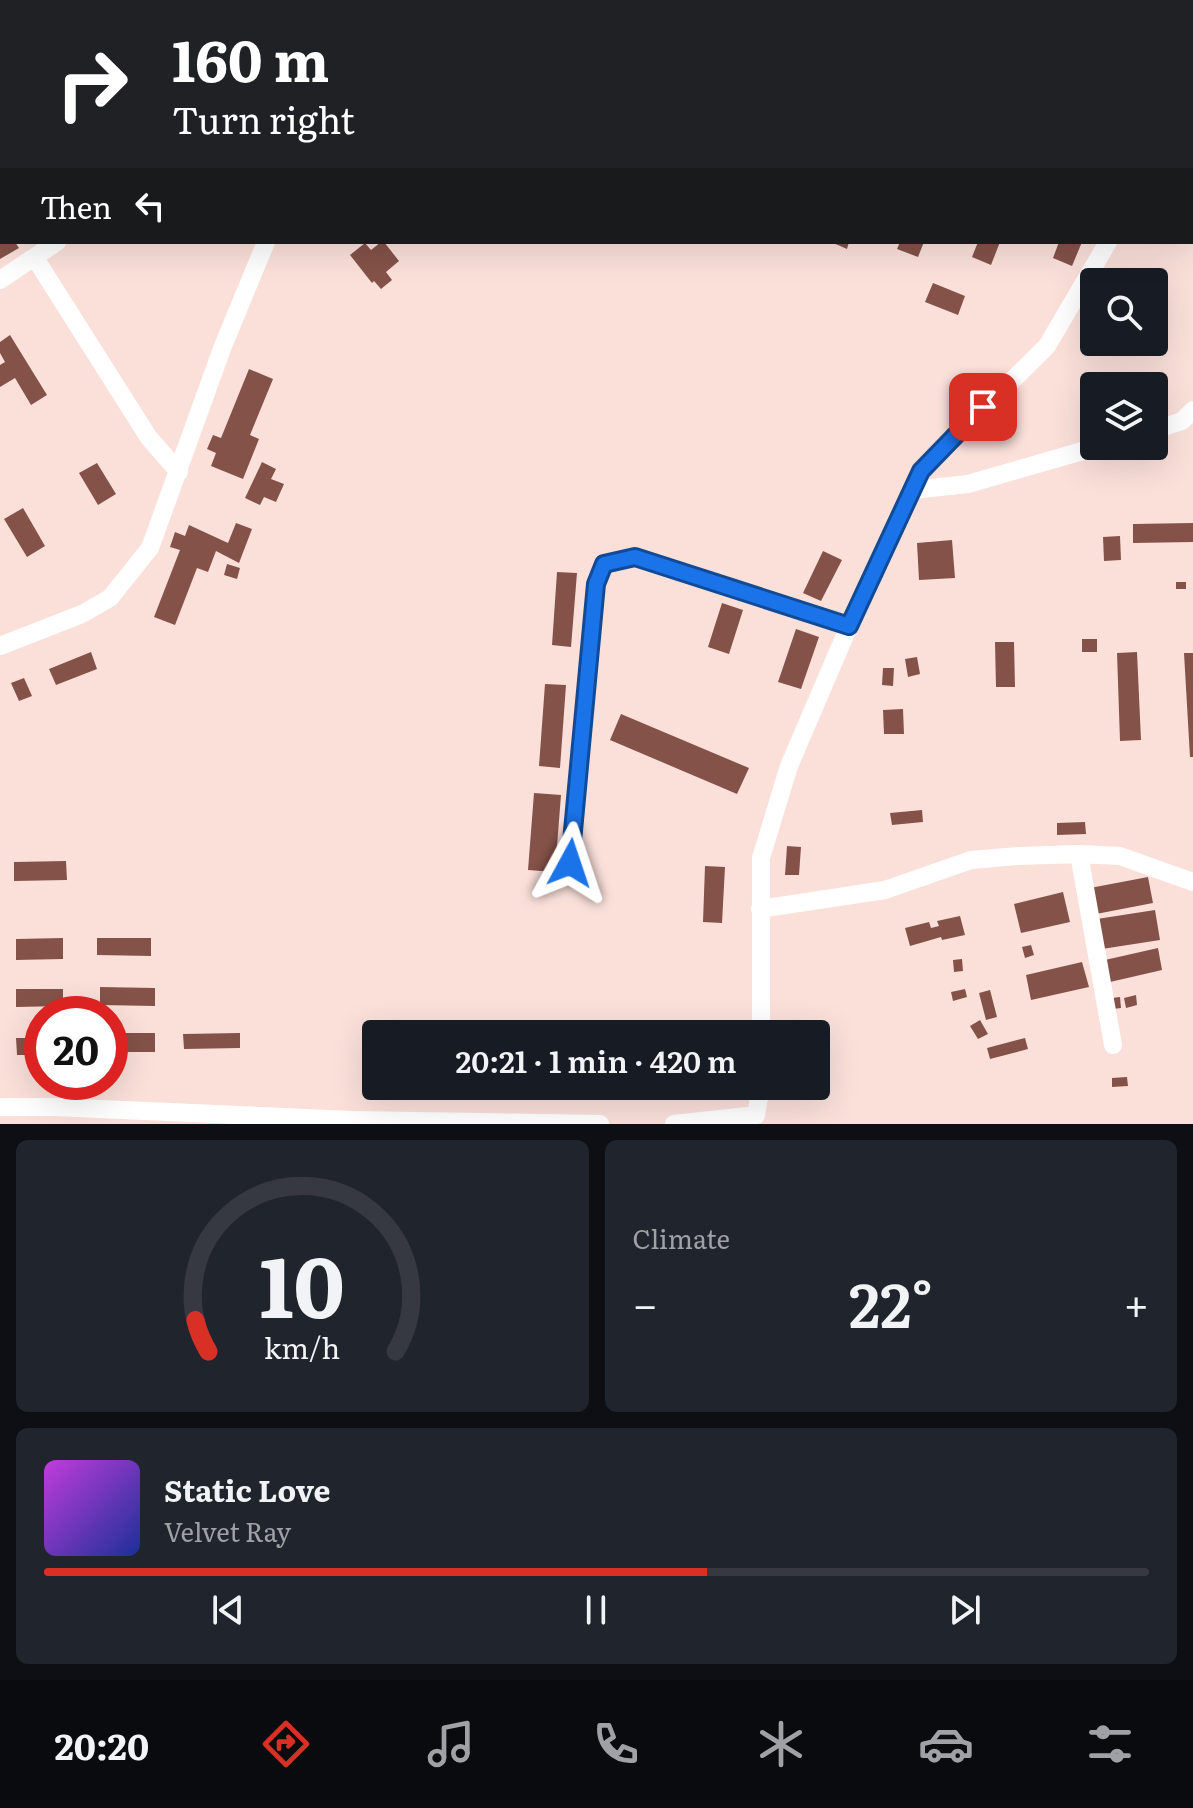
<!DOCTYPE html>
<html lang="en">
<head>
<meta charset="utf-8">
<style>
	:root { --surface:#171b24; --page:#20242c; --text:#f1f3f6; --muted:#9ea1a6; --line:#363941; --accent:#d93025 }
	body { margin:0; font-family:Literata,serif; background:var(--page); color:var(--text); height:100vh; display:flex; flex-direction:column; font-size:30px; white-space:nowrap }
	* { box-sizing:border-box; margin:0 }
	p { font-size:26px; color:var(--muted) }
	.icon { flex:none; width:44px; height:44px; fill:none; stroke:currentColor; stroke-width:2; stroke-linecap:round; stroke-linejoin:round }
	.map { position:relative; height:1124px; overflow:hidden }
	.side { display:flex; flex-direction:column; gap:16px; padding:16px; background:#0d0f14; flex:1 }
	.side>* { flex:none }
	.guide { position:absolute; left:0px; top:0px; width:1194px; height:244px; box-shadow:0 8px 32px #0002; background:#202124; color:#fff; overflow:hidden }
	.controls { position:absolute; left:1080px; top:268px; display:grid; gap:16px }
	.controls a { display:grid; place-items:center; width:88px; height:88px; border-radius:8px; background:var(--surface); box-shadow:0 8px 32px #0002; font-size:40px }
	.speed { position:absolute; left:24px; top:996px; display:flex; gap:16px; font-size:40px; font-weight:700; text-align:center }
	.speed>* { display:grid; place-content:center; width:104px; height:104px; border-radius:50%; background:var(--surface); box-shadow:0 8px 32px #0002; line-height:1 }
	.speed .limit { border:12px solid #d22; background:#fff; color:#111 }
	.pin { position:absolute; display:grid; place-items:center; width:68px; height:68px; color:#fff; margin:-34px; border-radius:16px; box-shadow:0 4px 12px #0006 }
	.me { position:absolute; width:88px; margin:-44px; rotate:5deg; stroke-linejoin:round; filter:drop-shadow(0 0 6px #0008) }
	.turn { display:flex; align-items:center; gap:28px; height:168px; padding:0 40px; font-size:36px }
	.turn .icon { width:104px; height:104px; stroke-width:2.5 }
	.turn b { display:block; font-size:56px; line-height:68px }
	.then { display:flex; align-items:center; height:76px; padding:0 40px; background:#0003; gap:16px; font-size:30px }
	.big { font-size:60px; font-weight:600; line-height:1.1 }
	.side .tile { flex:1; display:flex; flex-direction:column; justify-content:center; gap:12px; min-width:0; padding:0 28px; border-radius:12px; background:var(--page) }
	.side .dial { align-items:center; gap:0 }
	.dial svg { height:208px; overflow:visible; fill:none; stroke:var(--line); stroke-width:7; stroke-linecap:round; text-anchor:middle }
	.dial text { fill:var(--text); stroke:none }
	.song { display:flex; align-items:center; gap:24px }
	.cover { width:96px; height:96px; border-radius:12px; background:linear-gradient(135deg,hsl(290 70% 55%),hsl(230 70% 35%)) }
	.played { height:8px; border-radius:4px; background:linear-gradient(90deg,var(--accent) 60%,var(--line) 60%) }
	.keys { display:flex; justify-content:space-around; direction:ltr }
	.heat { display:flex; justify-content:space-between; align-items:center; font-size:44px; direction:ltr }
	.side .tiles { flex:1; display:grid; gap:16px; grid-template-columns:1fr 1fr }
	.tile:last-child { grid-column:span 2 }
	.trip { position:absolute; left:362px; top:1020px; width:468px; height:80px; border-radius:8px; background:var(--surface); box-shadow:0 8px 32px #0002; font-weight:600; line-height:80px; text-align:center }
	.tabs { display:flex; height:128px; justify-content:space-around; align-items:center; background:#090b0e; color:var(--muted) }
	.tabs .icon { width:56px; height:56px }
	.tabs .active { color:var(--accent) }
	.tabs b { font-size:36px; color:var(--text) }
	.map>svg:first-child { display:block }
</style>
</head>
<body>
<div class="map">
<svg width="1193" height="1124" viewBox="0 0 1193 1124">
	<rect width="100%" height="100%" fill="#fbe0da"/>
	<path fill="#845249" d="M0,242H15L19,248L0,259Z
		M381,242H384L399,261L386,272L392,280L381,289L374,281L372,283L350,255L365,243L371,250Z
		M831,242H849L847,249Z
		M900,242H924L918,257L897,249Z
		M978,242H1000L991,265L972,257Z
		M1059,242H1082L1072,266L1053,258Z
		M933,283L965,296L958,315L925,302Z
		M10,335L47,395L31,405L15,378L0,387V365L5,362L0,353V342Z
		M249,369L273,379L250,435L259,439L243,479L211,466L216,453L207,449L213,435L221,438Z
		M262,462L276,469L271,479L284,484L276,502L264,497L260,505L245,498Z
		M97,463L116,494L98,505L79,473Z
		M23,508L45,546L27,557L4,519Z
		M236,523L252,529L239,563L216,551L208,572L197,568L175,625L154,617L180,550L170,547L175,532L185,536L189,525L228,543Z
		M1193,523V542L1133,543V524Z
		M1120,536L1121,560L1104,561L1103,537Z
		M952,540L955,578L919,580L917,543Z
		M823,551L842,560L821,601L803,593Z
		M227,564L240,568L237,579L224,575Z
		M557,572L577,573L571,647L552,645Z
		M1176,582H1186V589H1176Z
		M722,603L743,610L729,654L708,647Z
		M796,629L819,637L801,689L778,682Z
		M1082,639H1097V652H1082Z
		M995,642H1014L1015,687H996Z
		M91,652L97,669L56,685L49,669Z
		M1137,652L1141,740L1120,741L1117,653Z
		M1184,653H1193V757H1190Z
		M917,657L920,674L908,677L905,659Z
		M883,668H894L893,686L882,685Z
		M24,678L32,696L19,701L11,683Z
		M545,684L566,685L560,768L539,766Z
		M903,709L904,734H884L883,710Z
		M621,714L749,768L737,794L610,740Z
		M534,793L561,795L555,872L528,870Z
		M922,810L923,822L892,825L890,813Z
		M1085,822L1086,834L1057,835V823Z
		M787,846L801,847L799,875H785Z
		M66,861L67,880L14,881V862Z
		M705,866L725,867L722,923L703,922Z
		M1148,877L1153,903L1096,914L1090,888Z
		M1063,892L1070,922L1021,933L1014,904Z
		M1155,910L1160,940L1102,949L1097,919Z
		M960,916L965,935L942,940L941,937L910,946L905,928L929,922L931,928L939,926L937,921Z
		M63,938V959L16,960V939Z
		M97,938H151V956L97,955Z
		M1031,945L1034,955L1025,958L1022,947Z
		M1158,948L1162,970L1110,982L1105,960Z
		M962,959L963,971L954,972L953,960Z
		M1082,962L1089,987L1031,1000L1026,975Z
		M100,987L155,988V1006L100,1005Z
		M16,989H63V1006L16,1007Z
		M965,989L967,997L953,1001L951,992Z
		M990,990L997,1017L986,1020L979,993Z
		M1136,995L1137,1005L1126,1008L1124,998Z
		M1120,997L1121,1008L1113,1009L1112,998Z
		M980,1020L988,1034L978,1039L970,1026Z
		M110,1033H155V1052H110Z
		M240,1033V1048L184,1049L183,1034Z
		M16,1038H42V1055H17Z
		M1025,1038L1028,1049L990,1059L987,1048Z
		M1127,1077L1128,1086L1112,1087V1078Z"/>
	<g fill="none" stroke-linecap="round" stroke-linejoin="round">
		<path stroke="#fff" stroke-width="18" d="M915,0L920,2
			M381,2L382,0
			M1192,99L1193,98
			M35,258L149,438L179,472
			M0,280L57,242
			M1154,430L1182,421L1193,410
			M912,490L968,484L1100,446
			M0,646L82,614L110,598L150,548L223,346L266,242
			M1079,854L1113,1045
			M570,863L596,584L604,564L635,557L849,626
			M760,909L885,890L971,860L1018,856L1079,854L1120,856L1193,882
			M761,1034V858L789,766L849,626L921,471L1047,346L1108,242
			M0,1107H54L351,1120L600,1124
			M674,1124L756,1115L761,1086"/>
	</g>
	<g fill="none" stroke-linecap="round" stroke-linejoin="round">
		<g stroke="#114b97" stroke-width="20">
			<path id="route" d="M570,863L596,584L604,564L635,557L849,626L921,471L983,407"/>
		</g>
		<use href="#route" stroke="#1a73e8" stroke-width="14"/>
	</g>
</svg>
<div class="controls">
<a><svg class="icon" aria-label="search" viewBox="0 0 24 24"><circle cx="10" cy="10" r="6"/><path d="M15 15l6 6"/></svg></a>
<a><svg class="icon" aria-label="layers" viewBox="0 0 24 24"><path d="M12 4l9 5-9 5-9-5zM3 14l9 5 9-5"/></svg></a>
</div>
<div class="speed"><div class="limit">20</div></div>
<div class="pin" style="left:983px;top:407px;background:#d93025"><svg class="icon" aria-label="arrive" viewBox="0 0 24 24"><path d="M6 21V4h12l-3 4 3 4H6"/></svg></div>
<svg class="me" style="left:570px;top:863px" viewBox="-20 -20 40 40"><path d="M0-17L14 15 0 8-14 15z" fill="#1a73e8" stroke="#fff" stroke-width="4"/></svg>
<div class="trip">20:21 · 1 min · 420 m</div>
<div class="guide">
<div class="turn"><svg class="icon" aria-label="right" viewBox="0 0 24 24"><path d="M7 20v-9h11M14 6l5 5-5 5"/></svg><div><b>160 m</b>Turn right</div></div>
<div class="then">Then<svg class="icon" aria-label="left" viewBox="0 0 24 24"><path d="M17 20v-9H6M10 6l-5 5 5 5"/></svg></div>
</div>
</div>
<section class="side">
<div class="tiles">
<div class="tile dial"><svg viewBox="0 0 100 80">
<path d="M14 69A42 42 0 1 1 86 69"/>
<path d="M14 69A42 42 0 0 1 9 57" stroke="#d93025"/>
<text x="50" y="56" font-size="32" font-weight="700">10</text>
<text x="50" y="72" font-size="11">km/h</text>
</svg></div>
<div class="tile"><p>Climate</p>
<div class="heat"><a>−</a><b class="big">22°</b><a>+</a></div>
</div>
<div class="tile">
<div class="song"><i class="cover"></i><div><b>Static Love</b><p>Velvet Ray</p></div></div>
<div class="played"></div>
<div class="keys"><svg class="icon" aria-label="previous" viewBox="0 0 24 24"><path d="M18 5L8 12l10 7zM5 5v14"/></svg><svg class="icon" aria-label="pause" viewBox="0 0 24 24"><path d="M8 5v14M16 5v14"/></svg><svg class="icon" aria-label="next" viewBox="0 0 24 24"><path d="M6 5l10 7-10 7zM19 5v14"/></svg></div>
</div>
</div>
</section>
<nav class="tabs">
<b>20:20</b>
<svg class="icon active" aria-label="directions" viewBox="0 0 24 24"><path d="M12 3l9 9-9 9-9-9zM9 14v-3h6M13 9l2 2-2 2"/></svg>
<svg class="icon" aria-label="music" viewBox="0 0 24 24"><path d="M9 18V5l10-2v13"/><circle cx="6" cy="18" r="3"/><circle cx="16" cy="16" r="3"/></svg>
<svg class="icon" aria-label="phone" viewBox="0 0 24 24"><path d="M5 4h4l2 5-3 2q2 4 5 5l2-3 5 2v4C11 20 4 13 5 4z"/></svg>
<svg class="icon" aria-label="climate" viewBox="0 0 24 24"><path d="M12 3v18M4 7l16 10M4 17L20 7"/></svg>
<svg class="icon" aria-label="car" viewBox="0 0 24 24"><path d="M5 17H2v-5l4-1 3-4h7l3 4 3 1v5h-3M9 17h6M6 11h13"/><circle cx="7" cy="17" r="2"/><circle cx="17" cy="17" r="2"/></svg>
<svg class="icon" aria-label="filters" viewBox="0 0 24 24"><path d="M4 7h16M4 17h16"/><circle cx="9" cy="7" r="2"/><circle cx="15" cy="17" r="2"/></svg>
</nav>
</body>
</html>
